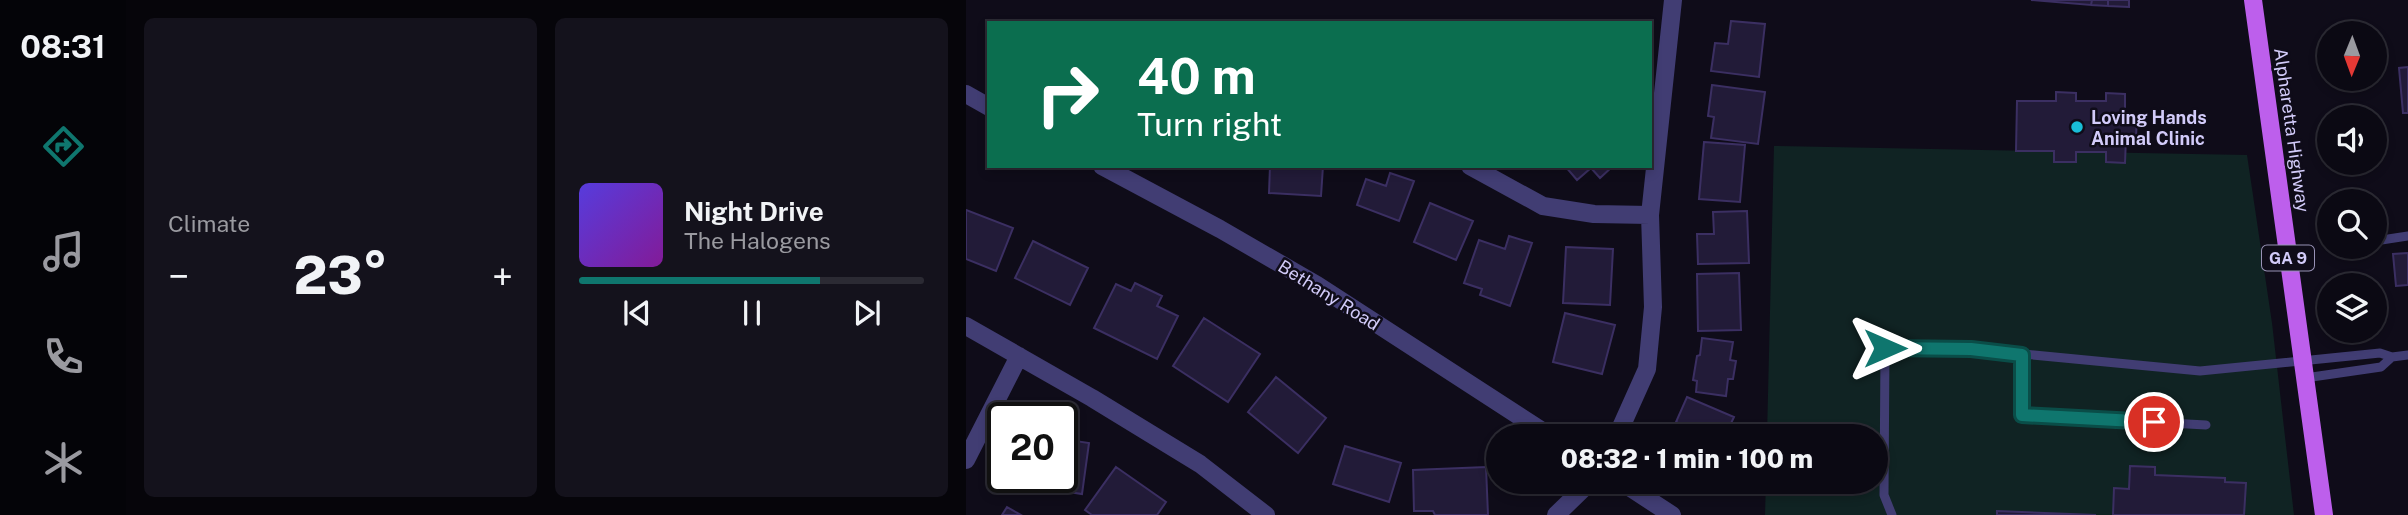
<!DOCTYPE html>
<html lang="en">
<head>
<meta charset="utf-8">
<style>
	:root { --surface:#0b0913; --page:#14121c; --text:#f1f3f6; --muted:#9a9aa0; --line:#2b2a33; --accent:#0f766e }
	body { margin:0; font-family:"Public Sans",sans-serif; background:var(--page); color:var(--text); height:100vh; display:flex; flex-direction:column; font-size:26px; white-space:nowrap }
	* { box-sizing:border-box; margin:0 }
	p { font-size:23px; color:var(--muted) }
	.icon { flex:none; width:38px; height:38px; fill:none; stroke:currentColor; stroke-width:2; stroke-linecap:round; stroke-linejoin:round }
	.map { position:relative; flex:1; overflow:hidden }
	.drawer { display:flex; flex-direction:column; gap:18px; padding:18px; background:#06050a; width:840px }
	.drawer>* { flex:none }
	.guide { position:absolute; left:21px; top:21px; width:665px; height:147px; border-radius:0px; box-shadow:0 4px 10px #0003,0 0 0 2px var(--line); background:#0b6e4f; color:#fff; overflow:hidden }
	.needle { width:46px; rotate:181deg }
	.buttons { position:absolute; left:1351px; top:21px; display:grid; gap:14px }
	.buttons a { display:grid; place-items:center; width:70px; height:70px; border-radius:50%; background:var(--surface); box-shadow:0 4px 10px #0003,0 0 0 2px var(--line); font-size:35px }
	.speed { position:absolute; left:21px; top:402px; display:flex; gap:14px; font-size:35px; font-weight:700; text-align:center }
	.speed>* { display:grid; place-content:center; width:91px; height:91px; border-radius:50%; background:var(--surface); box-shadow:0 4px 10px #0003,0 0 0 2px var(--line); line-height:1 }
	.speed .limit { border:4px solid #111; border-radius:10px; background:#fff; color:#111 }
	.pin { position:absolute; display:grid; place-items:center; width:60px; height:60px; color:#fff; margin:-30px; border:4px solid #fff; border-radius:50%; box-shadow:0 2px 7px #0007 }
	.me { position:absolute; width:77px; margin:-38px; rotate:90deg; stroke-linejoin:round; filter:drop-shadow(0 0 5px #0008) }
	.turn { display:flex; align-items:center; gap:24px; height:147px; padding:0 35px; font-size:32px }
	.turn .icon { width:91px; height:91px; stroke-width:2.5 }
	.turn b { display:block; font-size:49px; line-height:60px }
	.big { font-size:52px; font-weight:800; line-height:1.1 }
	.drawer .card { flex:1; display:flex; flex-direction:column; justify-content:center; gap:10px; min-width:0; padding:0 24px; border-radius:10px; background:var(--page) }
	.song { display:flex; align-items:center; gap:21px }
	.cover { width:84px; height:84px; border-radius:10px; background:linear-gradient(135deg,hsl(250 70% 55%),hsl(290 70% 35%)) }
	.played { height:7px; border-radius:4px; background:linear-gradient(90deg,var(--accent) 70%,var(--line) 70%) }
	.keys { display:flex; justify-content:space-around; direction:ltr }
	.heat { display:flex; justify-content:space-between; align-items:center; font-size:38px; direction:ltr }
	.drawer .tiles { flex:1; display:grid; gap:18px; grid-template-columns:repeat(2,1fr) }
	.trip { position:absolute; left:520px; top:424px; width:402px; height:70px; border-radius:35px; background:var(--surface); box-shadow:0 4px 10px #0003,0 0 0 2px var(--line); font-weight:800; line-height:70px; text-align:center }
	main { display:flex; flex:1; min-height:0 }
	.tab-bar { display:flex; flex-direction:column; width:126px; justify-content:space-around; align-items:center; background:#040408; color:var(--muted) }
	.tab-bar .icon { width:49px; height:49px }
	.tab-bar .current { color:var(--accent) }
	.tab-bar b { font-size:32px; color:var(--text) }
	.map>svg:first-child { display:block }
</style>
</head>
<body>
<main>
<nav class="tab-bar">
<b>08:31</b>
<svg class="icon current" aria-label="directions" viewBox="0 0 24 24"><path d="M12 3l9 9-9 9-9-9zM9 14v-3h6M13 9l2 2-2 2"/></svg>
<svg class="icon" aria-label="music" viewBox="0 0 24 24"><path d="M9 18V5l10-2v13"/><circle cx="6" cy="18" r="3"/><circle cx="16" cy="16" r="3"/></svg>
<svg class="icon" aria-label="phone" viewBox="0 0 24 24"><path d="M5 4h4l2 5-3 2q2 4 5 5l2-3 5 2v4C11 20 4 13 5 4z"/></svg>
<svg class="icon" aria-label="climate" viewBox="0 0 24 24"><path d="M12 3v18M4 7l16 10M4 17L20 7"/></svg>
</nav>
<section class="drawer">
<div class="tiles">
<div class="card"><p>Climate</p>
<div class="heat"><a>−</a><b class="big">23°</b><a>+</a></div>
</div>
<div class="card">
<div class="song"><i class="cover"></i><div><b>Night Drive</b><p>The Halogens</p></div></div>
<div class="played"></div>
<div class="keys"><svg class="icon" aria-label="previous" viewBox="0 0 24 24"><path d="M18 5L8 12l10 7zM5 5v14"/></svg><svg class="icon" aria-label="pause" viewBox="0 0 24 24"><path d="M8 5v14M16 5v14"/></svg><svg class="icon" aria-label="next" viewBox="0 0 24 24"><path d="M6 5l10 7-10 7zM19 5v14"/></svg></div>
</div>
</div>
</section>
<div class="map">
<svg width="1442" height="515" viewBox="0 0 1442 515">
	<rect width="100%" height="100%" fill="#0f0c19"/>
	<path fill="#102323" d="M808,146L1281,155L1306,323L1328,515H799L800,481H910V436H801Z"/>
	<path fill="#221b38" stroke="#3b2f62" stroke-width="2" d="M1065,0H1126L1125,5Z
		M1126,0H1142V6L1125,5Z
		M1142,0H1163V7L1142,6Z
		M765,21L799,24L793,77L745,71L749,43L762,44Z
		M1442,67V113H1437L1433,68Z
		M746,85L799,92L792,144L745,138L748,117L742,116Z
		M1090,92L1110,93V101H1140V93L1159,94V115H1171L1170,138H1160L1159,163L1140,162V152H1110V162H1088V151H1050L1051,101H1090Z
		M738,142L779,145L774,202L733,199Z
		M304,166H357L355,196L303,193Z
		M599,166H647L634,178L625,168L611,180Z
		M424,173L448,181L433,221L391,205L400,179L420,186Z
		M464,203L507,221L490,260L448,242Z
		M0,210L47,228L30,271L0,259Z
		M781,211L783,263L732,264L731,234H748L747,212Z
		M543,236L566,243L544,306L514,295L516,289L498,283L513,240L539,249Z
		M67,241L122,268L104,305L49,278Z
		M600,247L647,249L644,305L597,303Z
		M1442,253V285L1430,286L1427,254Z
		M773,273L775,330L732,331L731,274Z
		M169,283L196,296L191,306L212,316L191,359L128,328L150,284L165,291Z
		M599,313L649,325L636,374L587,362Z
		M238,318L294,354L262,402L207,366Z
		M736,338L767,342L764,360L770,361L767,379H762L760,396L730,392L731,381L727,380L731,356L734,355Z
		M310,377L360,418L332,453L282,412Z
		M721,397L768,417L759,436H725L727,430L710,422Z
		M96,439L123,443L116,494L51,484L52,478H96Z
		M379,446L435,463L423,502L367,484Z
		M1164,466L1189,467V475L1259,478V482L1280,483L1278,515H1147L1148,488L1163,489Z
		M150,467L200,502L191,515H126L119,510Z
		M520,467L522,515H469L467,511H448L447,470Z
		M41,507L55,515H36Z
		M1031,511L1130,515H1031Z"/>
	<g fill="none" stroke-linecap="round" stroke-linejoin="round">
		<path stroke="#413d73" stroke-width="9" d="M1409,241L1442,236
			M1056,355V415L1240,425
			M1339,378L1415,367L1426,357
			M926,515L918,495L919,348L1005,349L1234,371L1414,353L1426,357L1442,355"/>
		<path stroke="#413d73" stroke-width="18" d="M504,166L577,206L628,214L684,215
			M0,326L126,398L234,464L300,515
			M651,436L681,369L687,307L684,215L707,0
			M0,460L53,356
			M590,515L625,481"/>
		<path stroke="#413d73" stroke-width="18" d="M0,94L23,107
			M136,166L254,229L351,285L584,436
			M654,481L706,515"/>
		<path stroke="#bd5fec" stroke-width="18" d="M1287,0L1358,515"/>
	</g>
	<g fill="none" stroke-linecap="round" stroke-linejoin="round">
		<g stroke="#0a4d48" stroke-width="18">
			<path id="route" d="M919,348L1005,349L1056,355V415L1188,422"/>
		</g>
		<use href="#route" stroke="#0f766e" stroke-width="12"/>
	</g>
	<circle fill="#19bdd7" stroke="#0f0c19" stroke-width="2.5" cx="1111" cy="127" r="7"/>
	<g text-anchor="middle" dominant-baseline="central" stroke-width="5" stroke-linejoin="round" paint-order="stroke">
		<rect fill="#0f0c19" stroke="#9892b6" stroke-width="2" x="1296" y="245.5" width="52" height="25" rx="5"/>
		<g font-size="16" font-weight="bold" fill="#d2cbf9">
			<text x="1322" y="258">GA 9</text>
		</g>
		<g font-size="18" font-weight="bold" fill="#d2cbf9" stroke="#0f0c19" text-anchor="start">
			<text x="1125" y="117">Loving Hands<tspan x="1125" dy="21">Animal Clinic</tspan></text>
		</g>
		<g font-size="18" fill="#d2cbf9" stroke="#0f0c19">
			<text transform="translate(1326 130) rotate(82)">Alpharetta Highway</text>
			<text transform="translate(363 295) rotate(32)">Bethany Road</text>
		</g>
	</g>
</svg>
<div class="buttons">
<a><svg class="needle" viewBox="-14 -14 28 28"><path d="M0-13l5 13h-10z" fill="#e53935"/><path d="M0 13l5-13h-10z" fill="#9a9aa0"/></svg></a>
<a><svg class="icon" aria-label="sound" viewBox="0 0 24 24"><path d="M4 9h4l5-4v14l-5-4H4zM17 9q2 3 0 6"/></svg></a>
<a><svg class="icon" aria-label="search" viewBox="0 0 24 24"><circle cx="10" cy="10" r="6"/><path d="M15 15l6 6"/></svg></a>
<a><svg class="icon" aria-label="layers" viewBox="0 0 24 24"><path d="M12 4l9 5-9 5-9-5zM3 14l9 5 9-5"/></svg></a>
</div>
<div class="speed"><div class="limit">20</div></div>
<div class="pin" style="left:1188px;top:422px;background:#d93025"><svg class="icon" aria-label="arrive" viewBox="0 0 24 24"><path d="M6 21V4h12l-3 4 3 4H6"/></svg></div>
<svg class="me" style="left:919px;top:348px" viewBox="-20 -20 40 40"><path d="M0-17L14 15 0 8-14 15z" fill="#0f766e" stroke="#fff" stroke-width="4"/></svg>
<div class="trip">08:32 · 1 min · 100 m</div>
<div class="guide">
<div class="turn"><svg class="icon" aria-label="right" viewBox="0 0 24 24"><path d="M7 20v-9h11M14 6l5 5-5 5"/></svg><div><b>40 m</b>Turn right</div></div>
</div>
</div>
</main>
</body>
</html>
